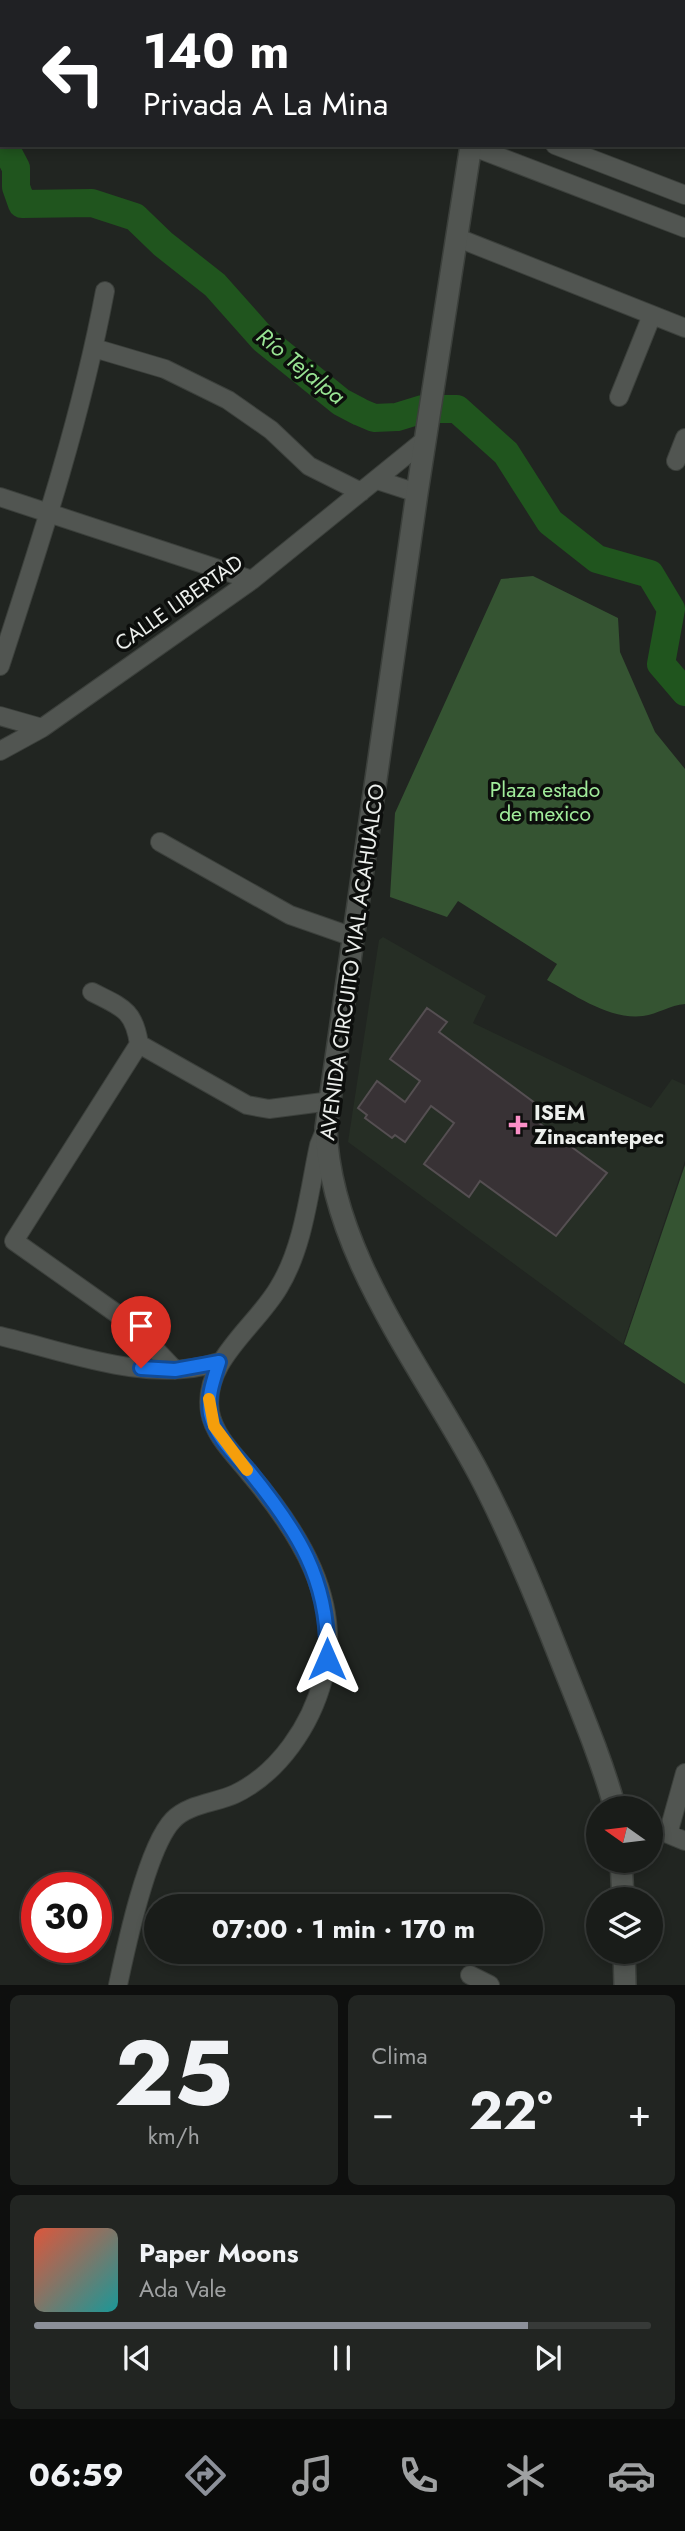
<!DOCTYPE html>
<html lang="es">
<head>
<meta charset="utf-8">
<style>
	:root { --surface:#191c19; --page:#222522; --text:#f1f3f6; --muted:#9fa1a2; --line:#373a38; --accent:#8c9099 }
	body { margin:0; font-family:Jost,sans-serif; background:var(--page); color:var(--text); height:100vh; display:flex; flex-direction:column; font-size:26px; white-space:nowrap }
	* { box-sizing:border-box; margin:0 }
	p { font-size:23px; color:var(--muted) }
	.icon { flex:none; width:38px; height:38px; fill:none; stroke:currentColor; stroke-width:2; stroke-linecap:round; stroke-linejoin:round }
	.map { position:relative; height:1985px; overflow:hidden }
	.panel { display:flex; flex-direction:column; gap:10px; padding:10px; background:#0e0f0e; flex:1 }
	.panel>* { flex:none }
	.banner { position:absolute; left:0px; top:0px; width:686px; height:147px; box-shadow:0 4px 10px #0003,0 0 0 2px var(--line); background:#202124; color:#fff; overflow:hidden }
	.needle { width:46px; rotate:284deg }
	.fabs { position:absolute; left:586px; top:1796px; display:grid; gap:14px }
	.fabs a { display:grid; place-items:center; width:77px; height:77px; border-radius:50%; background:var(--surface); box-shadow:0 4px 10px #0003,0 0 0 2px var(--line); font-size:35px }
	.speed { position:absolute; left:21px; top:1872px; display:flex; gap:14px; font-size:35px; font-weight:700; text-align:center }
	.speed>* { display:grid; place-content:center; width:91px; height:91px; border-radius:50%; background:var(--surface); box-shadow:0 4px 10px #0003,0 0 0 2px var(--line); line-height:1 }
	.speed .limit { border:10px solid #d22; background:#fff; color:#111 }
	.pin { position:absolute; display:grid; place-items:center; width:60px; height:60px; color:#fff; margin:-72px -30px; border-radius:50% 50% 50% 0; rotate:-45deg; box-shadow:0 0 7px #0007 }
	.pin .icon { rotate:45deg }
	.me { position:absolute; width:77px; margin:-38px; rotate:0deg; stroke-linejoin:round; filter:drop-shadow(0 0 5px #0008) }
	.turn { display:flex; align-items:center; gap:24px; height:147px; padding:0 28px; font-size:32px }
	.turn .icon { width:91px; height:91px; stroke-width:2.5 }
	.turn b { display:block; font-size:49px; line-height:60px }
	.big { font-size:52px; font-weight:700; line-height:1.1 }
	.panel .card { flex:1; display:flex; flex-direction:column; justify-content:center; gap:10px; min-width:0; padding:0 24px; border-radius:10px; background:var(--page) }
	.panel .dial { align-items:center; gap:0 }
	.dial b { font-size:91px; line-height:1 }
	.song { display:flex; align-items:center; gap:21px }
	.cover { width:84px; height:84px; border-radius:10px; background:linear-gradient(135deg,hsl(10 70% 55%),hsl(180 70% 35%)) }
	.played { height:7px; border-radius:4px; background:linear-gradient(90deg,var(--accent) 80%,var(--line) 80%) }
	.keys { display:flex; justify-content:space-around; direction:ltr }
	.heat { display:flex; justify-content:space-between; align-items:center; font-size:38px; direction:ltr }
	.panel .tiles { flex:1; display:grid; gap:10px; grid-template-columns:1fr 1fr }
	.card:last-child { grid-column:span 2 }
	.trip { position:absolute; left:144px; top:1894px; width:399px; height:70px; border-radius:35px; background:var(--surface); box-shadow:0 4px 10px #0003,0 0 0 2px var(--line); font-weight:700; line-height:70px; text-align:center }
	.menu { display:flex; height:112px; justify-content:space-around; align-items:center; background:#0a0b0a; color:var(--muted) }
	.menu .icon { width:49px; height:49px }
	.menu .current { color:var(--accent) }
	.menu b { font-size:32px; color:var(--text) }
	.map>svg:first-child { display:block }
</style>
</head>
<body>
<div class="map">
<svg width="685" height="1985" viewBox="0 0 685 1985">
	<rect width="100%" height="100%" fill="#212521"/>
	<path fill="#262e25" d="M383,937L486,996L473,1023L651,1108L672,1079L685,1085V1161L623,1344L348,1142L379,940Z"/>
	<path fill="#355432" d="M533,576L618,618L620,652L655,732L685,769V1004C670,1005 658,1014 643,1016C609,1020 575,995 547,980L557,964L458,901L447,917L390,897L395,813L501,579Z
		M685,1165V1384L624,1344Z"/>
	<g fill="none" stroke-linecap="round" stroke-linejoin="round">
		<path stroke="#20551e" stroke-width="28" d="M4,145L16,168V187L22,204L92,203L135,217L163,244L215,285L263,339L341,402L360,412L374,418L397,417L423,409H457L506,453L550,522L597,559L650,574L671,609L661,664L685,692"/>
	</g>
	<path fill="#383235" stroke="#554f52" stroke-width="2" d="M427,1008L447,1022L439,1032L547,1112L539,1123L607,1173L556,1236L480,1181L469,1197L424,1164L454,1123L431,1106L405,1142L395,1135L392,1138L365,1118L367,1115L358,1108L377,1081L405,1102L420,1081L390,1059Z"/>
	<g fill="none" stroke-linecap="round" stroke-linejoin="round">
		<g stroke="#3c403c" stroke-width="20">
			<path id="minor" d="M569,0L573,2
				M678,0L682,2
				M684,130H685
				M555,145L685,195
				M471,146L685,228
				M458,238L685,328
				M94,348L165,369L228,400L271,430L309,466L361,492
				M619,397L652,315
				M676,461L685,438
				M377,480L417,493
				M0,497L252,580
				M0,666C40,543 81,419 105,291
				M0,716L42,728
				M0,751L42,728L252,580L426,439
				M160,842L290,915L353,937
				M92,992C121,1007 134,1009 139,1044L247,1105L269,1109L331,1101
				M139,1044L14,1241L130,1323L175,1370
				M0,1336C68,1352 149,1385 219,1362
				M651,1827L685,1841
				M668,1834L685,1773
				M470,1975L490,1985
				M118,1985C126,1947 147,1847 173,1820C188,1804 216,1803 235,1794C279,1773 311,1725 323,1679C344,1601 298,1531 250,1474C236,1456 214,1436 210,1412C202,1361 256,1327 279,1287C304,1246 309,1191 319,1145L326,1128"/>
		</g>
		<g stroke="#3c403c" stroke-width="24">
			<path id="tertiary" d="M492,2V0
				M471,145L417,493L326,1128C330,1253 423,1368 479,1474C511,1535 537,1599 562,1663C581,1711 601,1758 615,1808
				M621,1860L623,1899
				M624,1951L625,1985"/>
		</g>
		<use href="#minor" stroke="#515551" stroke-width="18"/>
		<use href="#tertiary" stroke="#515551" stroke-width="21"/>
	</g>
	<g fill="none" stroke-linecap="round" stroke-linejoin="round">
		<g stroke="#114b97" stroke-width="18">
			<path id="route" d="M141,1368L175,1370L219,1362C214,1379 207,1396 210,1414C215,1436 235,1455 249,1471C297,1530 330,1580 327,1659"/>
		</g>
		<use href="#route" stroke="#1a73e8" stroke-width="12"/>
		<path stroke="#f59e0b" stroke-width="12" d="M209,1399L214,1426L247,1470"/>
	</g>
	<path fill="#fa8fc6" stroke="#0c0e0c" stroke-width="2.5" d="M514.5 1114.5h7v7h7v7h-7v7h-7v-7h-7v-7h7z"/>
	<g text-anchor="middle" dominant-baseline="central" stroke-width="7" stroke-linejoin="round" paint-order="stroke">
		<g font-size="21" fill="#ecefec" stroke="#0c0e0c">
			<text transform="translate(179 603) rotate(-35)">CALLE LIBERTAD</text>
			<text transform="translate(352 962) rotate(-82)">AVENIDA CIRCUITO VIAL ACAHUALCO</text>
		</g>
		<g font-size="21" fill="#a1ec9b" stroke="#0c0e0c">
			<text x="545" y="790">Plaza estado<tspan x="545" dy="24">de mexico</tspan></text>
		</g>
		<g font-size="21" font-weight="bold" fill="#ecefec" stroke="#0c0e0c" text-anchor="start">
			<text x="534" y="1113">ISEM<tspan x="534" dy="24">Zinacantepec</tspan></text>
		</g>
		<g font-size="23" font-style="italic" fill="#98e393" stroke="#0c0e0c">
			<text transform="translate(301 366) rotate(39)">Río Tejalpa</text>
		</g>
	</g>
</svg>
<div class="fabs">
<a><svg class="needle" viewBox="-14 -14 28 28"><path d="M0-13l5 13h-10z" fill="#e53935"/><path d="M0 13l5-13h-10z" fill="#9fa1a2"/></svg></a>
<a><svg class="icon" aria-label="layers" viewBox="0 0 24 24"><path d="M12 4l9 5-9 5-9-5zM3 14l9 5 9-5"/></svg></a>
</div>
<div class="speed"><div class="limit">30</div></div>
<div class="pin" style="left:141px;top:1368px;background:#d93025"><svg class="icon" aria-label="arrive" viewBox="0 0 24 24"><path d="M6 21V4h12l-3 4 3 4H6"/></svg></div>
<svg class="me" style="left:327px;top:1659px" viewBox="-20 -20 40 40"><path d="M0-17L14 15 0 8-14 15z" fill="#1a73e8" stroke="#fff" stroke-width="4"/></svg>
<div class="trip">07:00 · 1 min · 170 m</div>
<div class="banner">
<div class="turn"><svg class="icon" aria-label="left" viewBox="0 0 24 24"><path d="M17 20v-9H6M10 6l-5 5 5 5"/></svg><div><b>140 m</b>Privada A La Mina</div></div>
</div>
</div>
<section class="panel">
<div class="tiles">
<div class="card dial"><b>25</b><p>km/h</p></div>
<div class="card"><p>Clima</p>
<div class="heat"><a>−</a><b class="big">22°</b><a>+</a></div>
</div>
<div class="card">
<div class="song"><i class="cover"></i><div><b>Paper Moons</b><p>Ada Vale</p></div></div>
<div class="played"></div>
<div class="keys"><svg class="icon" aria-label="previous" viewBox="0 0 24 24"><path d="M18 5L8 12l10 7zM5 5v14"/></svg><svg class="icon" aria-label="pause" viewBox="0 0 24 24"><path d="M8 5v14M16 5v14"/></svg><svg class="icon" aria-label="next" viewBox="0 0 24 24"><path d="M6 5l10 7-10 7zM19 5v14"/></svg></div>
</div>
</div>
</section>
<nav class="menu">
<b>06:59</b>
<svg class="icon current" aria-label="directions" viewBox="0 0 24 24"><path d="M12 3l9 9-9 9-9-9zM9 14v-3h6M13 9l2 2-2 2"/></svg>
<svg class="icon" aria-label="music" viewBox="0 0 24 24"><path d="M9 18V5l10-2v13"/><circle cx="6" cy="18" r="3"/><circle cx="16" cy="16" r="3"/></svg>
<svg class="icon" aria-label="phone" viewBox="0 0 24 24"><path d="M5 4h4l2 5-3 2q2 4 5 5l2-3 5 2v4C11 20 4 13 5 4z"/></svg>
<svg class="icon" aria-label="climate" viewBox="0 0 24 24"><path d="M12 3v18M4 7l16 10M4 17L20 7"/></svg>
<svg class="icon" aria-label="car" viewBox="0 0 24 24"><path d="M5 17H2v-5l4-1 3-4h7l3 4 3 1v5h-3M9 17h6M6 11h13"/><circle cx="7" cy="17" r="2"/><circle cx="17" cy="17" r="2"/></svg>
</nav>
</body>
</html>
